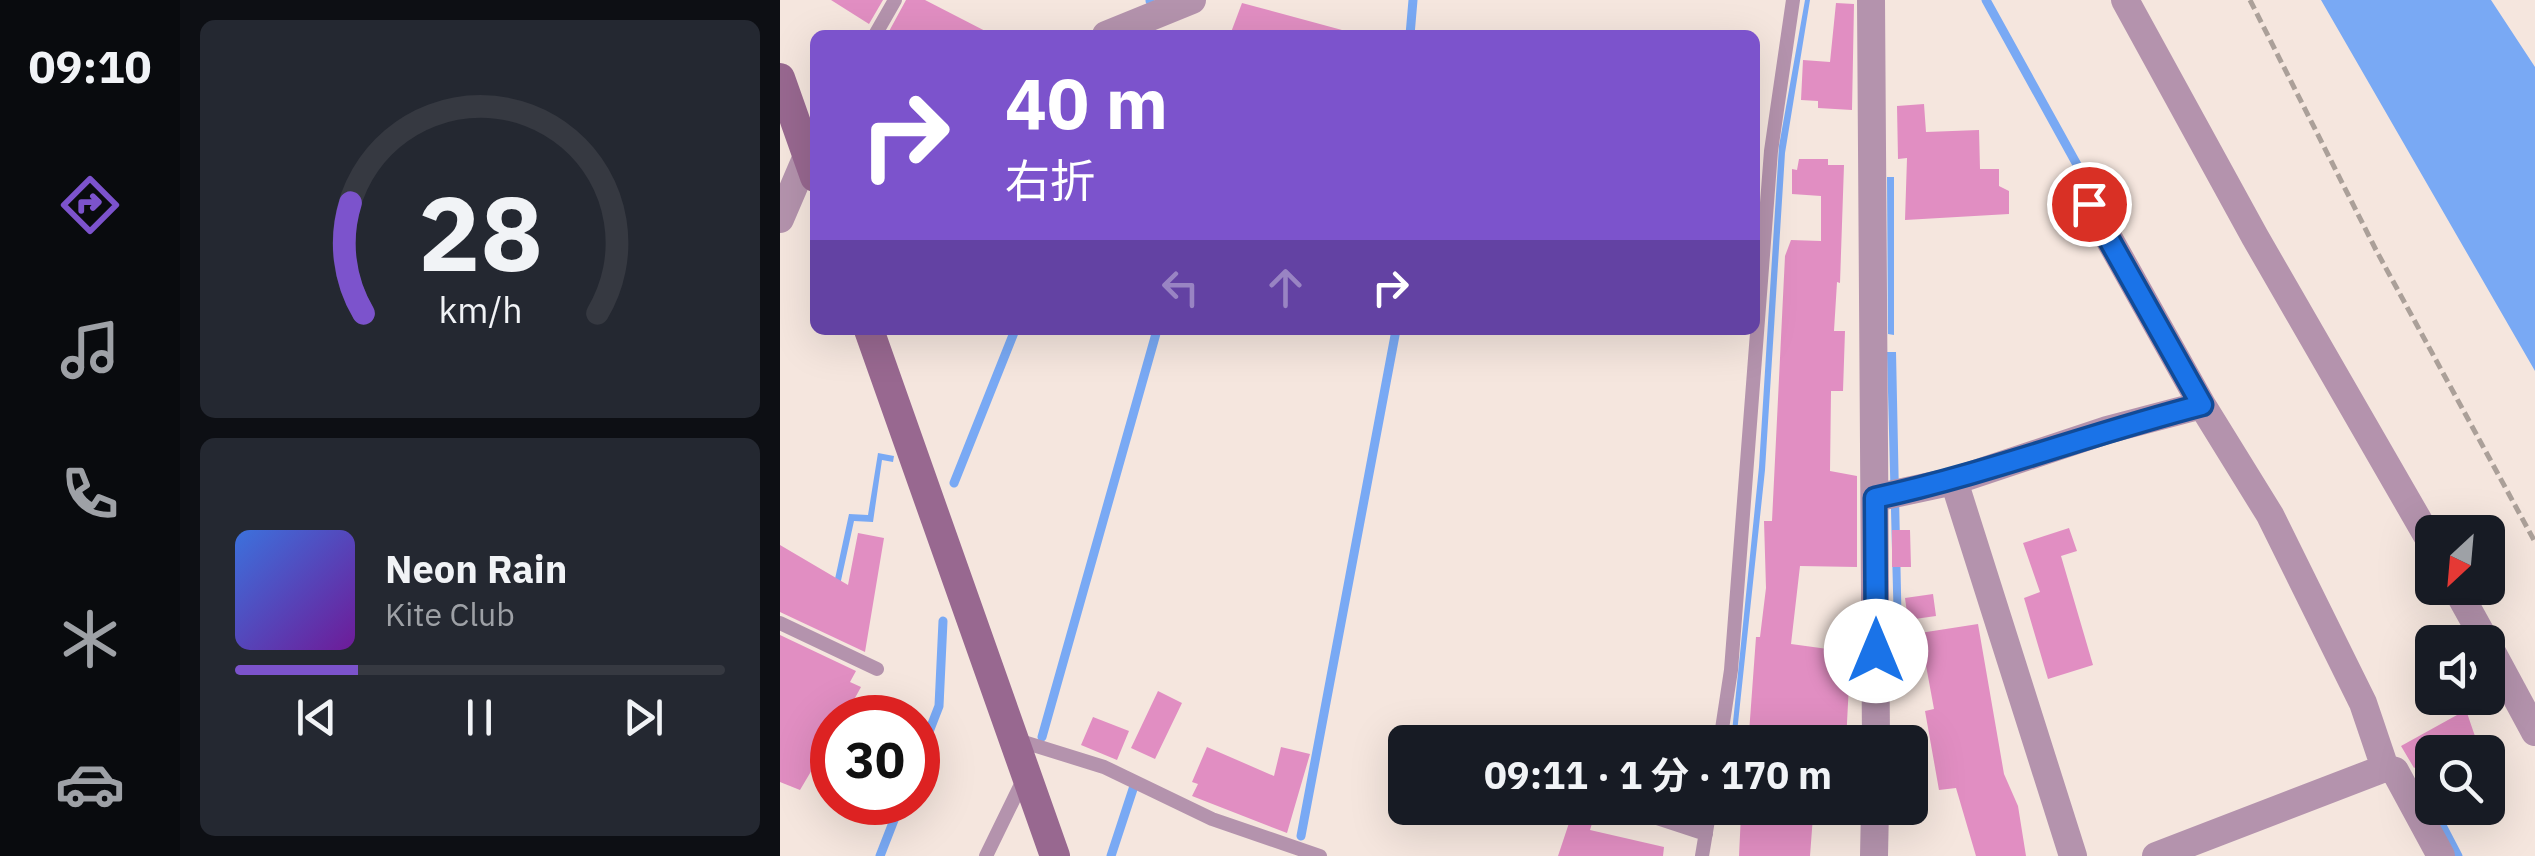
<!DOCTYPE html>
<html lang="ja">
<head>
<meta charset="utf-8">
<style>
	:root { --surface:#171b24; --page:#242831; --text:#f1f3f6; --muted:#9ea1a6; --line:#363941; --accent:#7c53cc }
	body { margin:0; font-family:"IBM Plex Sans","Noto Sans JP",sans-serif; background:var(--page); color:var(--text); height:100vh; display:flex; flex-direction:column; font-size:38px; white-space:nowrap }
	* { box-sizing:border-box; margin:0 }
	p { font-size:32px; color:var(--muted) }
	.icon { flex:none; width:55px; height:55px; fill:none; stroke:currentColor; stroke-width:2; stroke-linecap:round; stroke-linejoin:round }
	.map { position:relative; flex:1; overflow:hidden }
	.panel { display:flex; flex-direction:column; gap:20px; padding:20px; background:#0d0f14; width:600px }
	.panel>* { flex:none }
	.banner { position:absolute; left:30px; top:30px; width:950px; height:305px; border-radius:15px; box-shadow:0 10px 40px #0002; background:#7c53cc; color:#fff; overflow:hidden }
	.needle { width:65px; rotate:206deg }
	.buttons { position:absolute; left:1635px; top:515px; display:grid; gap:20px }
	.buttons a { display:grid; place-items:center; width:90px; height:90px; border-radius:15px; background:var(--surface); box-shadow:0 10px 40px #0002; font-size:50px }
	.speed { position:absolute; left:30px; top:695px; display:flex; gap:20px; font-size:50px; font-weight:700; text-align:center }
	.speed>* { display:grid; place-content:center; width:130px; height:130px; border-radius:50%; background:var(--surface); box-shadow:0 10px 40px #0002; line-height:1 }
	.speed .limit { border:15px solid #d22; background:#fff; color:#111 }
	.pin { position:absolute; display:grid; place-items:center; width:85px; height:85px; color:#fff; margin:-42px; border:5px solid #fff; border-radius:50%; box-shadow:0 2px 10px #0007 }
	.me { position:absolute; width:110px; margin:-55px; rotate:0deg; stroke-linejoin:round; filter:drop-shadow(0 0 8px #0008) }
	.turn { display:flex; align-items:center; gap:35px; height:210px; padding:0 30px; font-size:45px }
	.turn .icon { width:130px; height:130px; stroke-width:2.5 }
	.turn b { display:block; font-size:70px; line-height:85px }
	.lanes { display:flex; align-items:center; height:95px; padding:0 30px; background:#0003; justify-content:center; gap:50px; direction:ltr }
	.lanes .off { opacity:.35 }
	.panel .tile { flex:1; display:flex; flex-direction:column; justify-content:center; gap:15px; min-width:0; padding:0 35px; border-radius:15px; background:var(--page) }
	.panel .dial { align-items:center; gap:0 }
	.dial svg { height:260px; overflow:visible; fill:none; stroke:var(--line); stroke-width:7; stroke-linecap:round; text-anchor:middle }
	.dial text { fill:var(--text); stroke:none }
	.song { display:flex; align-items:center; gap:30px }
	.cover { width:120px; height:120px; border-radius:15px; background:linear-gradient(135deg,hsl(220 70% 55%),hsl(280 70% 35%)) }
	.played { height:10px; border-radius:5px; background:linear-gradient(90deg,var(--accent) 25%,var(--line) 25%) }
	.keys { display:flex; justify-content:space-around; direction:ltr }
	.trip { position:absolute; left:608px; top:725px; width:540px; height:100px; border-radius:15px; background:var(--surface); box-shadow:0 10px 40px #0002; font-weight:700; line-height:100px; text-align:center }
	main { display:flex; flex:1; min-height:0 }
	.dock { display:flex; flex-direction:column; width:180px; justify-content:space-around; align-items:center; background:#090b0e; color:var(--muted) }
	.dock .icon { width:70px; height:70px }
	.dock .current { color:var(--accent) }
	.dock b { font-size:45px; color:var(--text) }
	.map>svg:first-child { display:block }
</style>
</head>
<body>
<main>
<nav class="dock">
<b>09:10</b>
<svg class="icon current" aria-label="directions" viewBox="0 0 24 24"><path d="M12 3l9 9-9 9-9-9zM9 14v-3h6M13 9l2 2-2 2"/></svg>
<svg class="icon" aria-label="music" viewBox="0 0 24 24"><path d="M9 18V5l10-2v13"/><circle cx="6" cy="18" r="3"/><circle cx="16" cy="16" r="3"/></svg>
<svg class="icon" aria-label="phone" viewBox="0 0 24 24"><path d="M5 4h4l2 5-3 2q2 4 5 5l2-3 5 2v4C11 20 4 13 5 4z"/></svg>
<svg class="icon" aria-label="climate" viewBox="0 0 24 24"><path d="M12 3v18M4 7l16 10M4 17L20 7"/></svg>
<svg class="icon" aria-label="car" viewBox="0 0 24 24"><path d="M5 17H2v-5l4-1 3-4h7l3 4 3 1v5h-3M9 17h6M6 11h13"/><circle cx="7" cy="17" r="2"/><circle cx="17" cy="17" r="2"/></svg>
</nav>
<section class="panel">
<div class="tile dial"><svg viewBox="0 0 100 80">
<path d="M14 69A42 42 0 1 1 86 69"/>
<path d="M14 69A42 42 0 0 1 10 35" stroke="#7c53cc"/>
<text x="50" y="56" font-size="32" font-weight="700">28</text>
<text x="50" y="72" font-size="11">km/h</text>
</svg></div>
<div class="tile">
<div class="song"><i class="cover"></i><div><b>Neon Rain</b><p>Kite Club</p></div></div>
<div class="played"></div>
<div class="keys"><svg class="icon" aria-label="previous" viewBox="0 0 24 24"><path d="M18 5L8 12l10 7zM5 5v14"/></svg><svg class="icon" aria-label="pause" viewBox="0 0 24 24"><path d="M8 5v14M16 5v14"/></svg><svg class="icon" aria-label="next" viewBox="0 0 24 24"><path d="M6 5l10 7-10 7zM19 5v14"/></svg></div>
</div>
</section>
<div class="map">
<svg width="1755" height="856" viewBox="0 0 1755 856">
	<rect width="100%" height="100%" fill="#f5e6de"/>
	<path fill="#79a9f4" d="M1025,0H1030L1005,153L985,470L956,742H951L979,467L999,146Z
		M1541,0H1711L1755,67V371Z
		M1107,177H1114V335L1108,334Z
		M1107,352H1116L1123,688L1117,689L1116,675L1111,674L1110,631L1114,629Z
		M98,453L114,456L113,462L102,460L93,522L74,521L50,631L44,630L69,514L88,515Z"/>
	<g fill="none" stroke-linecap="round" stroke-linejoin="round">
		<path stroke="#79a9f4" stroke-width="9" d="M1206,0L1316,199
			M370,1V0
			M630,35L633,0
			M174,483L235,330
			M262,737L377,330
			M138,760L159,706L163,621
			M1641,785L1652,807
			M1653,808L1678,856
			M521,836L616,330
			M100,856L121,802
			M331,856L354,786"/>
	</g>
	<path fill="#e18ec2" d="M51,0H103L89,24Z
		M126,0H145L213,35H107Z
		M462,3L562,30L561,35H450Z
		M1056,3L1074,4L1072,110L1038,108V101L1021,100L1023,60L1050,62Z
		M1144,104L1146,132L1199,130L1200,169H1219V186L1229,191V214L1125,220L1127,158L1118,159L1117,106Z
		M1019,159H1048V165H1064L1060,283L1057,282L1054,331H1065L1063,391H1051L1050,471L1077,476V567L1020,566L1011,644L1077,653L1074,685L1069,684L1066,742L969,733L976,637H980L986,588L984,521H992L1005,256L1011,240L1041,241V196L1012,194V169L1017,170Z
		M1289,528L1297,551L1281,556L1313,665L1268,679L1244,598L1260,592L1243,543Z
		M1112,530H1130L1131,567H1112Z
		M78,533L104,538L85,652L0,612V545L68,585Z
		M1153,594L1156,616L1128,620L1125,598Z
		M1198,624L1224,774L1238,806L1246,856H1196L1176,788L1159,790L1145,711L1154,709L1140,633Z
		M0,635L76,671L70,682L81,687L64,718H52V736L20,790L0,782Z
		M378,691L402,703L375,759L351,748Z
		M1686,710L1698,745L1682,752H1652V757L1634,768L1621,746Z
		M313,717L349,731L337,760L301,745Z
		M427,747L494,776L501,747L530,754L507,833L412,796L418,784L412,782Z
		M998,813L1033,816L1030,856H959L961,814L997,817Z
		M792,814L813,820L810,830L884,847L883,856H778Z"/>
	<g fill="none" stroke-linecap="round" stroke-linejoin="round">
		<path stroke="#aba099" stroke-width="5" stroke-dasharray="10 5" stroke-linecap="butt" d="M1470,0L1596,250L1755,542"/>
		<path stroke="#b493ad" stroke-width="14" d="M95,35L115,0
			M0,623L97,669
			M237,740L324,767L432,819L540,856
			M940,742L951,670L991,151L1013,0
			M847,808L926,834
			M206,856L245,776
			M922,856L930,808"/>
		<path stroke="#b493ad" stroke-width="28" d="M1091,0L1096,742
			M1345,0L1475,237L1652,544
			M326,35L412,0
			M1309,203L1422,405L1490,515L1583,703L1605,768L1615,771L1661,856
			M0,219L27,156L35,153
			M1174,481L1327,430L1422,405
			M1095,498L1174,481L1293,856
			M1676,588L1706,642
			M1708,645L1755,732
			M1094,856L1095,808
			M1376,856L1605,768"/>
		<path stroke="#986890" stroke-width="30" d="M0,78L35,177
			M89,330L275,856"/>
	</g>
	<g fill="none" stroke-linecap="round" stroke-linejoin="round">
		<g stroke="#114b97" stroke-width="25">
			<path id="route" d="M1096,651L1095,498C1206,474 1312,433 1422,405L1309,204"/>
		</g>
		<use href="#route" stroke="#1a73e8" stroke-width="18"/>
	</g>
</svg>
<div class="buttons">
<a><svg class="needle" viewBox="-14 -14 28 28"><path d="M0-13l5 13h-10z" fill="#e53935"/><path d="M0 13l5-13h-10z" fill="#9ea1a6"/></svg></a>
<a><svg class="icon" aria-label="sound" viewBox="0 0 24 24"><path d="M4 9h4l5-4v14l-5-4H4zM17 9q2 3 0 6"/></svg></a>
<a><svg class="icon" aria-label="search" viewBox="0 0 24 24"><circle cx="10" cy="10" r="6"/><path d="M15 15l6 6"/></svg></a>
</div>
<div class="speed"><div class="limit">30</div></div>
<div class="pin" style="left:1309px;top:204px;background:#d93025"><svg class="icon" aria-label="arrive" viewBox="0 0 24 24"><path d="M6 21V4h12l-3 4 3 4H6"/></svg></div>
<svg class="me" style="left:1096px;top:651px" viewBox="-20 -20 40 40"><circle r="19" fill="#fff"/><path d="M0-13L10 11 0 6-10 11z" fill="#1a73e8"/></svg>
<div class="trip">09:11 · 1 分 · 170 m</div>
<div class="banner">
<div class="turn"><svg class="icon" aria-label="right" viewBox="0 0 24 24"><path d="M7 20v-9h11M14 6l5 5-5 5"/></svg><div><b>40 m</b>右折</div></div>
<div class="lanes"><svg class="icon off" aria-label="left" viewBox="0 0 24 24"><path d="M17 20v-9H6M10 6l-5 5 5 5"/></svg><svg class="icon off" aria-label="ahead" viewBox="0 0 24 24"><path d="M12 20V5M6 11l6-6 6 6"/></svg><svg class="icon" aria-label="right" viewBox="0 0 24 24"><path d="M7 20v-9h11M14 6l5 5-5 5"/></svg></div>
</div>
</div>
</main>
</body>
</html>
